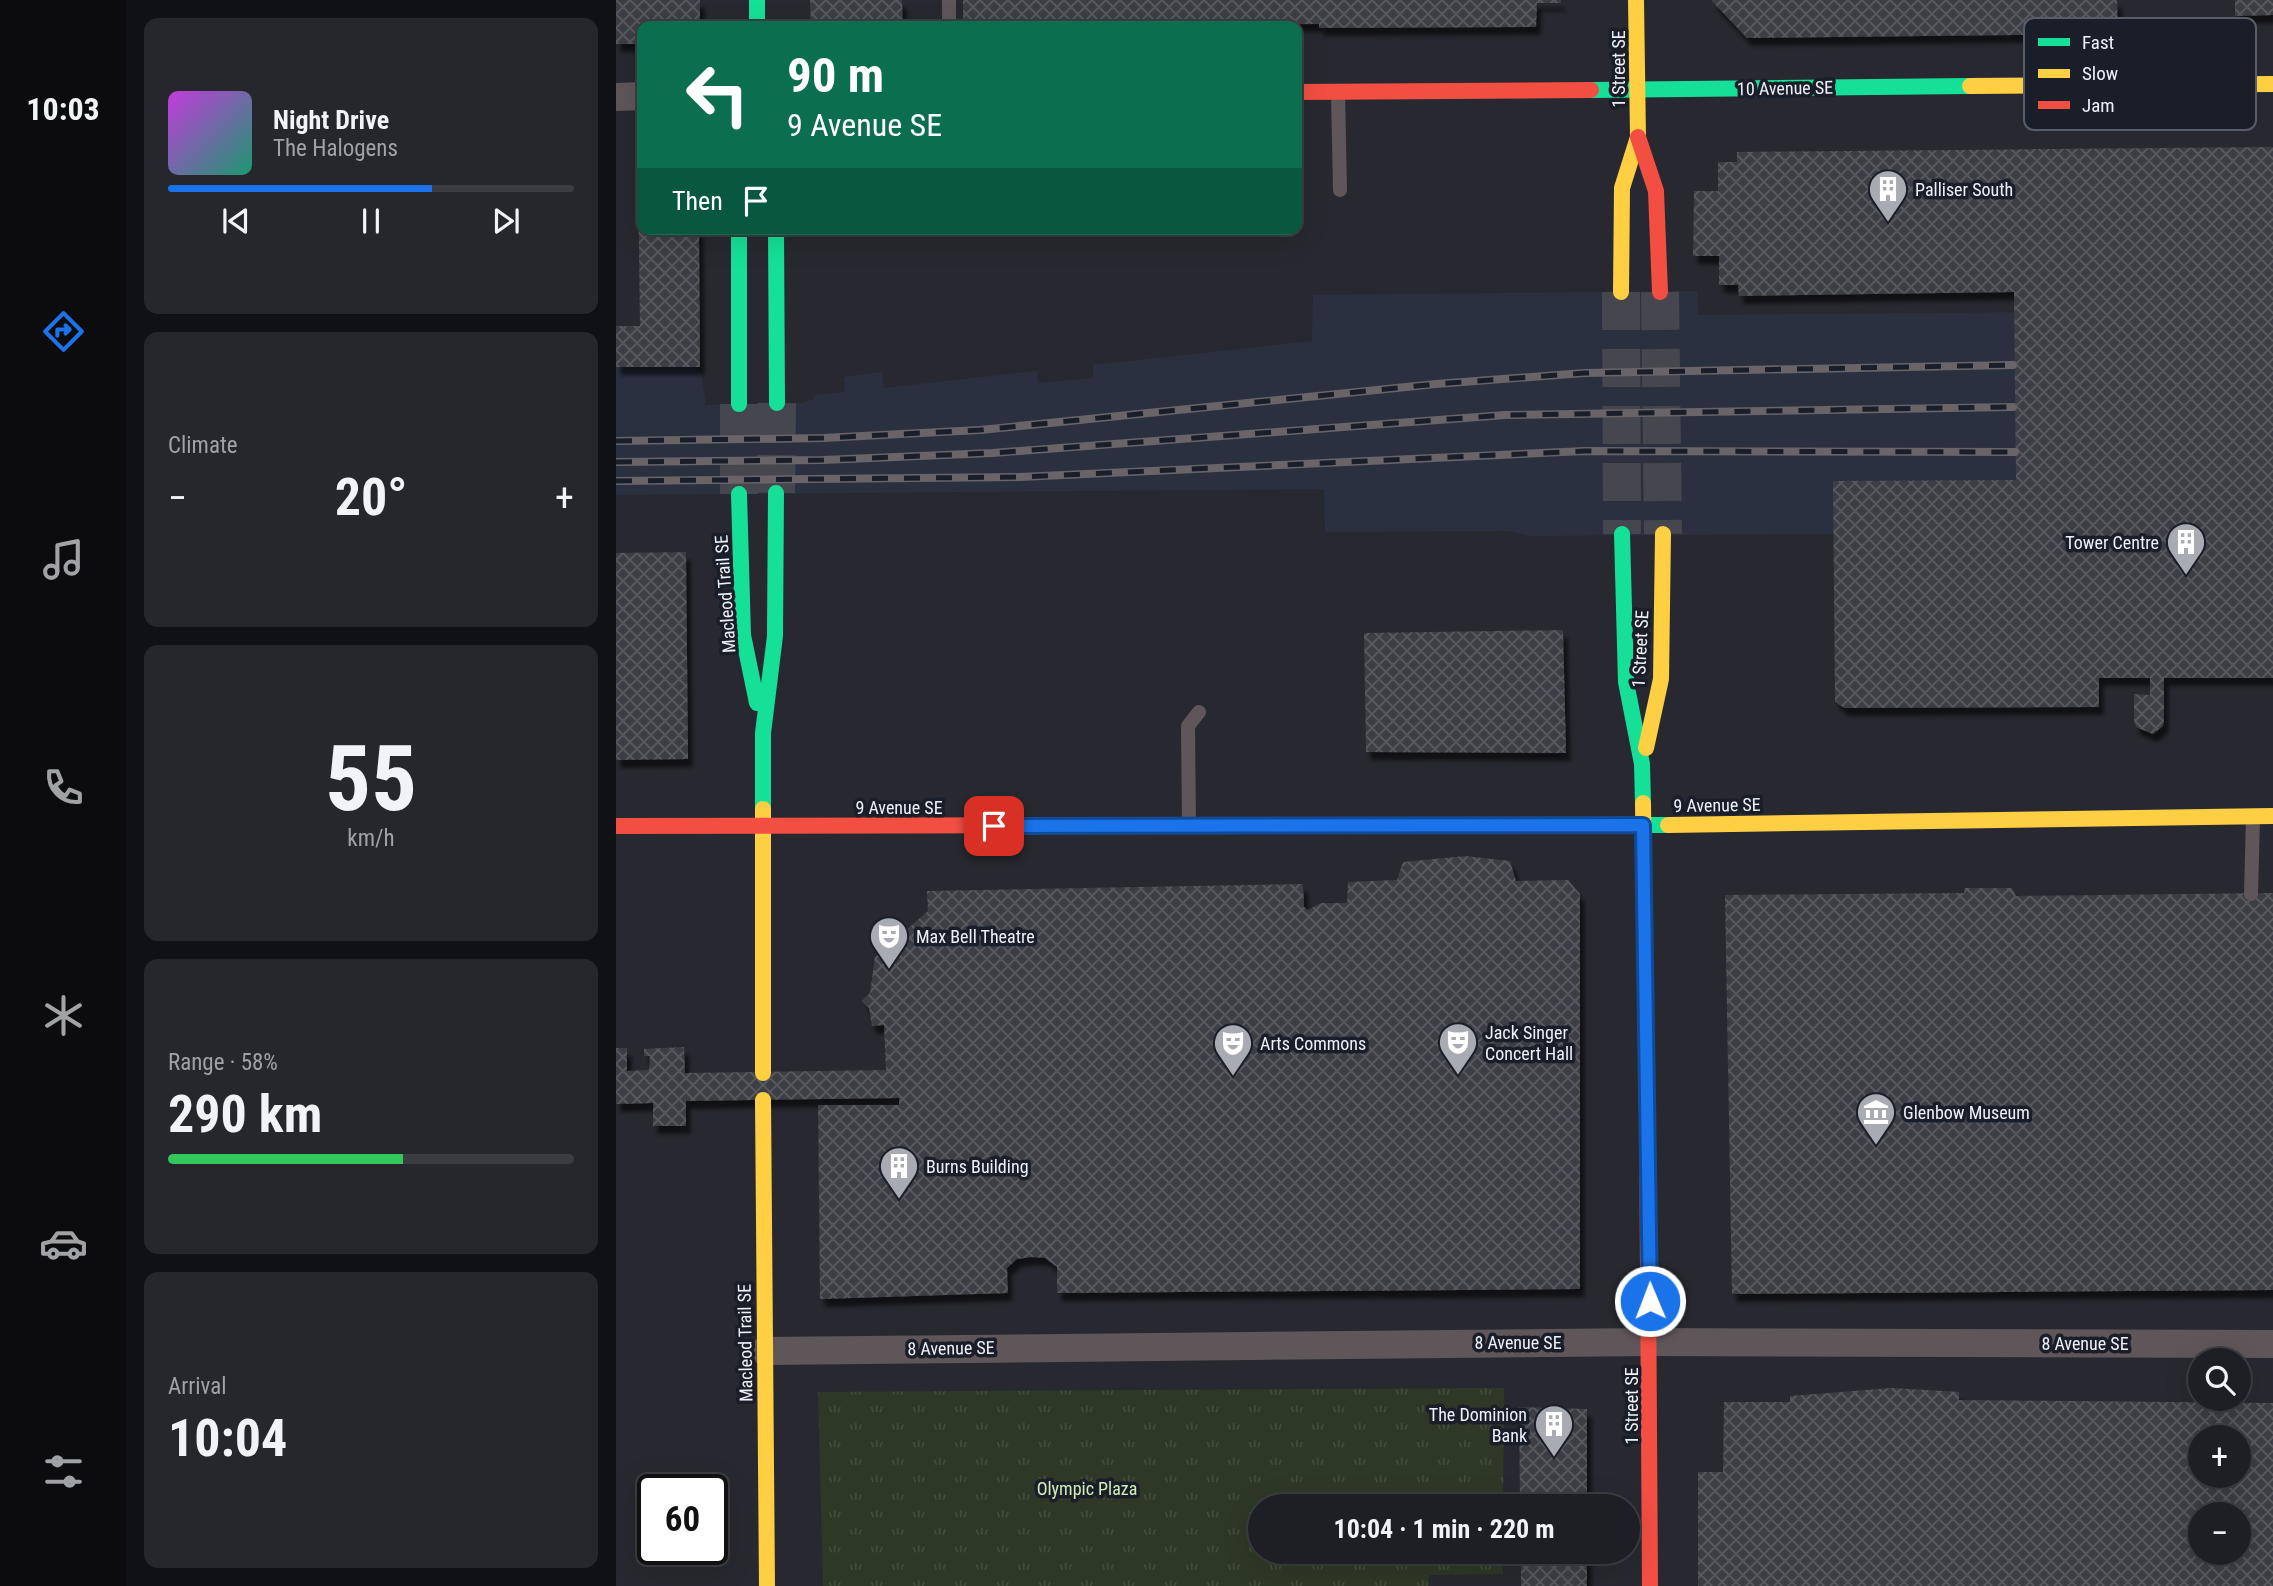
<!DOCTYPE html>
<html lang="en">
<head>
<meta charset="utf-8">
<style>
	:root { --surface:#1e1f24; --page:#26272c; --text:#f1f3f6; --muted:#a1a2a6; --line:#3c3d41; --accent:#1a73e8 }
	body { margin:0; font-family:"Roboto Condensed",sans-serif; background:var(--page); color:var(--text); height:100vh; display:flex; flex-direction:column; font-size:26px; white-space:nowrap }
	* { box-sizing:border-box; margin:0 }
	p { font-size:23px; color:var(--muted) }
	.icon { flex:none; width:38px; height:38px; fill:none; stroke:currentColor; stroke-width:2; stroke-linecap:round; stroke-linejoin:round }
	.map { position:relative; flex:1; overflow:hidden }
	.side { display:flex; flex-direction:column; gap:18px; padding:18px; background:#101114; width:490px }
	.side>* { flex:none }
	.guide { position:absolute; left:21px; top:21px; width:665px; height:214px; border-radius:14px; box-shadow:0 7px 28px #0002,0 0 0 2px var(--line); background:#0b6e4f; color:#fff; overflow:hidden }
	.buttons { position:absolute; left:1572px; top:1348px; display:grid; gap:14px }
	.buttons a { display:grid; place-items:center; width:63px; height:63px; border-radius:50%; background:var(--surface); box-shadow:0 7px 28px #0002,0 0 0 2px var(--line); font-size:35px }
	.speed { position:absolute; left:21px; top:1474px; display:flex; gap:14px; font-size:35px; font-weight:700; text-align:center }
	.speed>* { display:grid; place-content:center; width:91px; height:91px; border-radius:50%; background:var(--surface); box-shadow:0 7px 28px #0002,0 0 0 2px var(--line); line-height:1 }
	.speed .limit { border:4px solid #111; border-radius:10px; background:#fff; color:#111 }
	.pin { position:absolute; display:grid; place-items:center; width:60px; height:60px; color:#fff; margin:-30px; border-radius:14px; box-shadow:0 4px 10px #0006 }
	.me { position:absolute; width:77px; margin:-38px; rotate:359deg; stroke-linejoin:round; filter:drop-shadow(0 0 5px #0008) }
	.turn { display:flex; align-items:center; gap:24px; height:147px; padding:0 35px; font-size:32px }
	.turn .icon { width:91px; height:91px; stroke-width:2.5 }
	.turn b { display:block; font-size:49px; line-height:60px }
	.then { display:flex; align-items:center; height:66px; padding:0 35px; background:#0003; gap:14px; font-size:26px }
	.big { font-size:52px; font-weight:700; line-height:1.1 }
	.side .card { flex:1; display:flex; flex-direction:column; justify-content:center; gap:10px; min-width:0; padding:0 24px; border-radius:14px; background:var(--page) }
	.side .dial { align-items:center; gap:0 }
	.dial b { font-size:91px; line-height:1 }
	.song { display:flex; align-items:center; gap:21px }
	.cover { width:84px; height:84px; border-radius:10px; background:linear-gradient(135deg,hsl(290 70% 55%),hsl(160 70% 35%)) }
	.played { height:7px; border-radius:4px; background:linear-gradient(90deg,var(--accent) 65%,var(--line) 65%) }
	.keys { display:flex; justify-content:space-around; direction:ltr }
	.heat { display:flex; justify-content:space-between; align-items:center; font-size:38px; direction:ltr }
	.charge { height:10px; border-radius:5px; background:linear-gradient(90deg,#34c759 58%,var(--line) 0) }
	.trip { position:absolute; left:632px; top:1494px; width:392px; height:70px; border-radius:35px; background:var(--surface); box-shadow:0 7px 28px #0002,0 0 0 2px var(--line); font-weight:700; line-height:70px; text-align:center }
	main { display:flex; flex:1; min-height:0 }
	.menu { display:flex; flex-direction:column; width:126px; justify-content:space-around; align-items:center; background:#0c0c0e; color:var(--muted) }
	.menu .icon { width:49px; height:49px }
	.menu .selected { color:var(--accent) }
	.menu b { font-size:32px; color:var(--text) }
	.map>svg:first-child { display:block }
</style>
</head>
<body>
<main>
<nav class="menu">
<b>10:03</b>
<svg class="icon selected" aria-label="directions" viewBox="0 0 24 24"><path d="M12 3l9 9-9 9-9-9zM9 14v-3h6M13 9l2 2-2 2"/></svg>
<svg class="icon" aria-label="music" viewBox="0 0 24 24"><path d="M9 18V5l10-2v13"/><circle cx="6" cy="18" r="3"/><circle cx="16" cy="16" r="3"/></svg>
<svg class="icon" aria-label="phone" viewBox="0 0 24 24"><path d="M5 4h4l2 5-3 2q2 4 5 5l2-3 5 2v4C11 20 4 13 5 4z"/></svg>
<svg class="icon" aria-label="climate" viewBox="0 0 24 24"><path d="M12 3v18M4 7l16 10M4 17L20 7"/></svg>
<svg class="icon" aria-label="car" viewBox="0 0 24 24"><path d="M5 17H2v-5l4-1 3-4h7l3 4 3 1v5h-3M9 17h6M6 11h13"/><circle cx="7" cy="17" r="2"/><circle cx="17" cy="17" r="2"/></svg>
<svg class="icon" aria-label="filters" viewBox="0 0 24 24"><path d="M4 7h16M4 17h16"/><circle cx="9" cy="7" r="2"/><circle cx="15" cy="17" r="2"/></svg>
</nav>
<section class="side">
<div class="card">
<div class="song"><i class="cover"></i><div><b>Night Drive</b><p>The Halogens</p></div></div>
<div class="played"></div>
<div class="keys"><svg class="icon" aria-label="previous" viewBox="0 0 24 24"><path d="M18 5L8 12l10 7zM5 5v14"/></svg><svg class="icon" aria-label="pause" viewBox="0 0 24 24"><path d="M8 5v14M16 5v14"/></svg><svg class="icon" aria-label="next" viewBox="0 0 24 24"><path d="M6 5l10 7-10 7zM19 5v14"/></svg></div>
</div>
<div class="card"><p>Climate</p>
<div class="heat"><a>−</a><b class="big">20°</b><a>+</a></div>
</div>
<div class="card dial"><b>55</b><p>km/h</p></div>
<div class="card"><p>Range · 58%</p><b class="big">290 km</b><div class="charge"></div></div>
<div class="card"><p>Arrival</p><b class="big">10:04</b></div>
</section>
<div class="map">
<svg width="1657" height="1586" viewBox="0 0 1657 1586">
	<defs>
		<pattern id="grass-tufts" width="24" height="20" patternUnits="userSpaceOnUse" patternTransform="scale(1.75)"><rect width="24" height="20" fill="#2e3827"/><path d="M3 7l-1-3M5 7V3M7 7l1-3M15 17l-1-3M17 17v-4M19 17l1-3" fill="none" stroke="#424c3c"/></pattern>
		<pattern id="building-cross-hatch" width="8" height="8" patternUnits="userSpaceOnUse" patternTransform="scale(1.75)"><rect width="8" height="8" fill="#3d3e44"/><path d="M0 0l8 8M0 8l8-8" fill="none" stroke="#595a60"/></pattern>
		<filter id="shadow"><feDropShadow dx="4.5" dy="8" stdDeviation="2" flood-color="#0009"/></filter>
	</defs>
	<rect width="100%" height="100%" fill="#282930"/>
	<path fill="#2b3040" d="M1081,291L1082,315L1657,310V477L1217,534L913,536L893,531L709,532L708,489L0,495V367H84L90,405L186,403L198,399L199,395L229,392L228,377L266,372L268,388L421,371L422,383L477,378V365L696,341L697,295Z"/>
	<path fill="url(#grass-tufts)" d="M888,1388L887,1507H644V1552H887V1574L813,1575L812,1586H207L202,1392Z"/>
	<path fill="url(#building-cross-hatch)" fill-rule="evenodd" filter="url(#shadow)" d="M0,0H84V26H26V44H0Z
		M194,0H286L287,26H195Z
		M347,0H945V3H921L920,27L703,28V24L347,26Z
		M1095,0H1501L1502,34L1131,38Z
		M1619,0H1657V15L1619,16Z
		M1657,147V678H1548V719L1547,726L1537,734L1520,727L1518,720V694L1534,695V678H1483V707L1228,708L1219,701L1217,481L1400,480L1398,292L1123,296L1122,285H1103V256H1077L1078,191H1102V162H1121V152Z
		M22,174H26V229H83L84,367H0V326H24Z
		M70,552L72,759L0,760V553Z
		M947,630L950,753L750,752L748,633Z
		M849,856L894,861L900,881L952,880L964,894V1289L441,1293V1267L429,1258L416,1257L401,1259L391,1268L392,1293L204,1299L202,1105H283V1098L70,1101V1126H37V1103L0,1104V1048H11V1071L33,1070L34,1056H28V1049L68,1047L69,1073L270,1070L268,1025L256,1026L253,1008L246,1001L254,993L259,957L312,911L311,891L687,884L688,907L692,910L705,903H731L732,882L781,880L787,862Z
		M1349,888H1396L1400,896L1657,893V1290L1116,1294L1109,895L1348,893Z
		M1276,1388L1343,1392V1400L1657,1403V1586H1082V1472H1107L1108,1402H1174V1396ZM1584,1437H1622V1475H1584ZM1584,1514H1622V1552H1584Z
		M903,1407L971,1409V1507H904Z
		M905,1552H971V1586H905Z"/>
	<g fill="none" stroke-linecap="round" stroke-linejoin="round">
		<path stroke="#46474e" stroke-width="38" stroke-dasharray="38 19" stroke-linecap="butt" d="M1005,292L1006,534
			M1044,292L1047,534
			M123,404V494
			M160,493L161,403"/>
		<path stroke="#5f565a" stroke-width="14" d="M333,0V26
			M722,93L724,190
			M573,826L572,726L583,712
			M1635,894L1637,818"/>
		<path stroke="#5f565a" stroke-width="28" d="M0,97L26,96
			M148,1351L1035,1342L1657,1344"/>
		<path stroke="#16e098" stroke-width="16" d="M141,0V26
			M975,90L1354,86
			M123,229V404
			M160,229L161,403
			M123,494L127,635L141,703
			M1006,534L1010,682L1026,764L1027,803
			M147,809V733L159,636L160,493
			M584,825H1052"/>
		<path stroke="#ffcf43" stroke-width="16" d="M1354,86L1657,84
			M1005,292L1006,188L1022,137L1020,0
			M1030,748L1045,679L1047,534
			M1027,803L1031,1114
			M147,809V1073
			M1052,825L1657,816
			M147,1100L151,1586"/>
		<path stroke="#f24e42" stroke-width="16" d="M681,92L975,90
			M1022,137L1040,191L1044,292
			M0,826L584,825
			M1031,1114L1034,1586"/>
		<g stroke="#696468" stroke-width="8">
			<path id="rail" d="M0,441L207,438L364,430L820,384L969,373L1397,365
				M0,462L207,460L376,453L889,415L1397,407
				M0,481L404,477L969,451L1399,452"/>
		</g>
		<use href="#rail" stroke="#1a1e29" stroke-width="5" stroke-dasharray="16" stroke-linecap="butt"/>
	</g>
	<circle fill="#86957c" cx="1630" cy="42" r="10"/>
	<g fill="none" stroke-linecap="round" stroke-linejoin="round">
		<g stroke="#114b97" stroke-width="18">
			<path id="route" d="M378,826L1027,825L1034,1301"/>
		</g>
		<use href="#route" stroke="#1a73e8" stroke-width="12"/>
	</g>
	<defs>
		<g id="building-pin" transform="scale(2.0125)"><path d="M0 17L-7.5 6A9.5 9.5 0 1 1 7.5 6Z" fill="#a9abb2" stroke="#1a1e29"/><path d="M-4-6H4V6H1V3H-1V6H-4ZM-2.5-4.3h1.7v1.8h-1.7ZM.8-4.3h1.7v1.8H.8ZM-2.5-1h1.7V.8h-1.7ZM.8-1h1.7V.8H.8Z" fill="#fff"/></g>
		<g id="theatre-pin" transform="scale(2.0125)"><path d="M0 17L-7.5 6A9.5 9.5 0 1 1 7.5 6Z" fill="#a9abb2" stroke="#1a1e29"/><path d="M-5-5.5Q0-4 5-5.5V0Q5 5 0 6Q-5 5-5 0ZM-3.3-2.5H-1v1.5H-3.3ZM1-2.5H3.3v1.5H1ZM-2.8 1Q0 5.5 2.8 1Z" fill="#fff"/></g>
		<g id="museum-pin" transform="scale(2.0125)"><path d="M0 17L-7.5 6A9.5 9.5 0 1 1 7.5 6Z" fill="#a9abb2" stroke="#1a1e29"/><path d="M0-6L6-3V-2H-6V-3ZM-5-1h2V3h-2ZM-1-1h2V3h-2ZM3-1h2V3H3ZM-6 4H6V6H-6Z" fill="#fff"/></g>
	</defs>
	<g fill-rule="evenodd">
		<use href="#building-pin" x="1272" y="189"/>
		<use href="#building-pin" x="1570" y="542"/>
		<use href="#theatre-pin" x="273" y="936"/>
		<use href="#theatre-pin" x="842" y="1042"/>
		<use href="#theatre-pin" x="617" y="1043"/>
		<use href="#museum-pin" x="1260" y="1112"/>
		<use href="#building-pin" x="283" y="1166"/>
		<use href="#building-pin" x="938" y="1424"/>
	</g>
	<g text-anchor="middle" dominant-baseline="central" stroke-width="7" stroke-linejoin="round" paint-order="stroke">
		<g font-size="18" fill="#eef1f8" stroke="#1a1e29">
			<text transform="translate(1002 69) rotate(-90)">1 Street SE</text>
			<text transform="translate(1169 88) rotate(-1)">10 Avenue SE</text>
			<text transform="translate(109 594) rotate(-94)">Macleod Trail SE</text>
			<text transform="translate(1024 649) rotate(-87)">1 Street SE</text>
			<text transform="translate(1101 805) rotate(-1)">9 Avenue SE</text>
			<text x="283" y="807">9 Avenue SE</text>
			<text x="902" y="1342">8 Avenue SE</text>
			<text transform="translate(129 1343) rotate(-91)">Macleod Trail SE</text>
			<text x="1469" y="1343">8 Avenue SE</text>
			<text transform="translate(335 1348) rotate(-1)">8 Avenue SE</text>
			<text transform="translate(1015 1406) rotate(-90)">1 Street SE</text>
		</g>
		<g font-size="18" fill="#eef1f8" stroke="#1a1e29" text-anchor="start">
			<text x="1299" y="189">Palliser South</text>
			<text x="1543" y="542" text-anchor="end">Tower Centre</text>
			<text x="300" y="936">Max Bell Theatre</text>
			<text x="869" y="1032">Jack Singer<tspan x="869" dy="21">Concert Hall</tspan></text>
			<text x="644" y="1043">Arts Commons</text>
			<text x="1287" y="1112">Glenbow Museum</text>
			<text x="310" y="1166">Burns Building</text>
			<text x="911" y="1414" text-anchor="end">The Dominion<tspan x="911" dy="21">Bank</tspan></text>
		</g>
		<g font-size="18" fill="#d2edba" stroke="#1a1e29">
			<text x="471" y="1488">Olympic Plaza</text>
		</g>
	</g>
	<rect x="1408" y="18" width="232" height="112" rx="10" fill="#1a1e29" stroke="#5a5d67" stroke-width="2"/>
	<rect x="1422" y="38" width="32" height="8" fill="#16e098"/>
	<rect x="1422" y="69" width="32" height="9" fill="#ffcf43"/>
	<rect x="1422" y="101" width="32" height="8" fill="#f24e42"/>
	<g font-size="19" fill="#eef1f8">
		<text x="1466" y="49">Fast</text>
		<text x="1466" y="80">Slow</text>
		<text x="1466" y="112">Jam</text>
	</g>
</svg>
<div class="buttons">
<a><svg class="icon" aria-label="search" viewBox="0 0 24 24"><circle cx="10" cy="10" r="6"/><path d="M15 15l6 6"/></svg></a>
<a>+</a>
<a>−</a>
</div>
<div class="speed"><div class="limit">60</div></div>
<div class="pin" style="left:378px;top:826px;background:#d93025"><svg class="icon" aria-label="arrive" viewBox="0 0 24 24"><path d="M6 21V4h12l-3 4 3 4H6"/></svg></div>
<svg class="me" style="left:1034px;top:1301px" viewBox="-20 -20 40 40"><circle r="17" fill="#1a73e8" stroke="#fff" stroke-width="3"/><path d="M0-11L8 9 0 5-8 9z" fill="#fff"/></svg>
<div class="trip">10:04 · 1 min · 220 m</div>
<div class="guide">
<div class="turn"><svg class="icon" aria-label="left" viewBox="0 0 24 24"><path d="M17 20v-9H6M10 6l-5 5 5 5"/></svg><div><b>90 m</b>9 Avenue SE</div></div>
<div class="then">Then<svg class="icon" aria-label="arrive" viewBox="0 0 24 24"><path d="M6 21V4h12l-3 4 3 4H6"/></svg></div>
</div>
</div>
</main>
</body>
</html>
